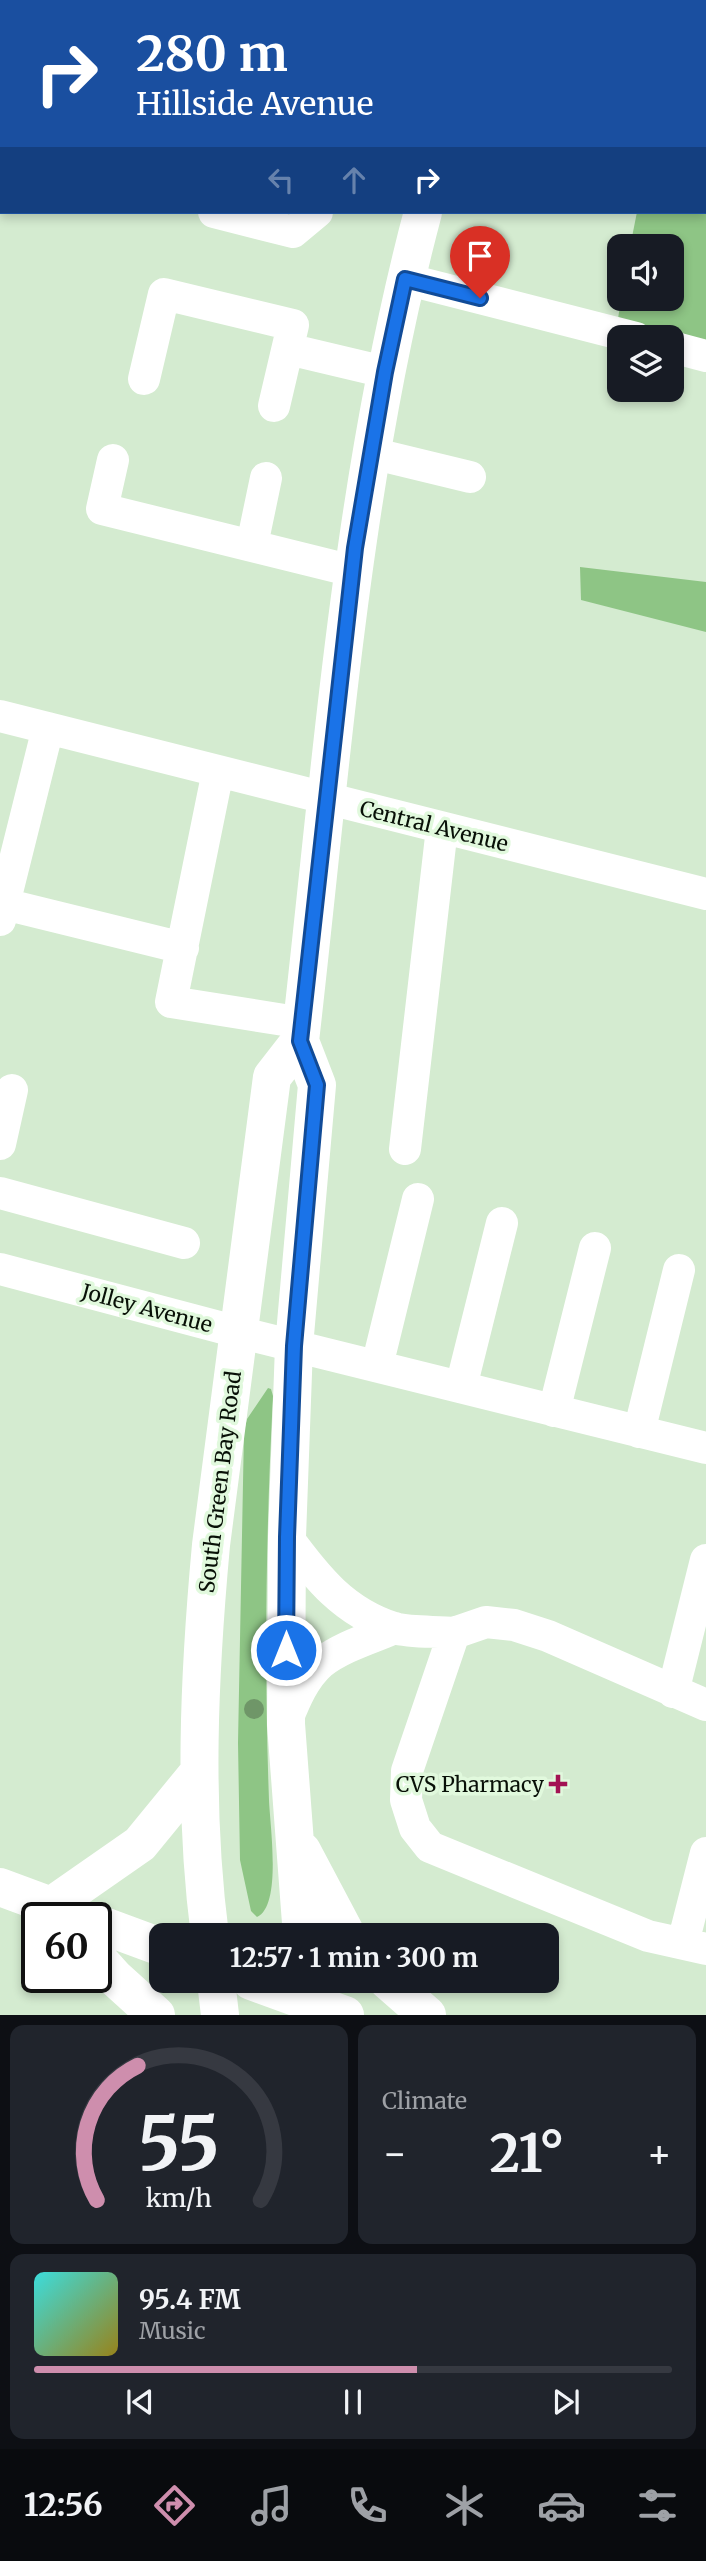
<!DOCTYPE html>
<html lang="en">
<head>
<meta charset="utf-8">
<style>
	:root { --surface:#171b24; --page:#20242c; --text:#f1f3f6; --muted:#9ea1a6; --line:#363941; --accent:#ce8ead }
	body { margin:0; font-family:Merriweather,serif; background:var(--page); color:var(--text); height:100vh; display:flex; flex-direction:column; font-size:26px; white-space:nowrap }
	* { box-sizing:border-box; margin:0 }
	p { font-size:23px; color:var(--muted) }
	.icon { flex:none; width:38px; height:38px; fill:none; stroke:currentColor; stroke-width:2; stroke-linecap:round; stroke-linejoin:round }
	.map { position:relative; height:2015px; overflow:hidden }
	.side { display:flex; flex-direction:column; gap:10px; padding:10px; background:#0d0f14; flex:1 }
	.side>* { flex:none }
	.top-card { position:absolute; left:0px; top:0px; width:707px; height:214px; box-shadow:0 4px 10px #0003; background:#1a4fa0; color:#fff; overflow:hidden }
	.controls { position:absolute; left:607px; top:234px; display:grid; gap:14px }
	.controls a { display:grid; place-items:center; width:77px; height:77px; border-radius:14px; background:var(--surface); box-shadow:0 4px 10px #0003; font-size:35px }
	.speed { position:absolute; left:21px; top:1902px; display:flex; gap:14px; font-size:35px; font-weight:700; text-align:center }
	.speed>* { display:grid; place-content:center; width:91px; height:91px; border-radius:50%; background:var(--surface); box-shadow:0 4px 10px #0003; line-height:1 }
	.speed .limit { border:4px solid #111; border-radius:10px; background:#fff; color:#111 }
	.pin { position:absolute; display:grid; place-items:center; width:60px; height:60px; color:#fff; margin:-72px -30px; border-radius:50% 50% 50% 0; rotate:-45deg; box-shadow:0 0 7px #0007 }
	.pin .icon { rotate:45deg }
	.me { position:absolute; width:77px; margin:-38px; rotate:0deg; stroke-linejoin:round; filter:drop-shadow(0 0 5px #0008) }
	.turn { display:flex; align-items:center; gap:24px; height:147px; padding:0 21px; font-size:32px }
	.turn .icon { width:91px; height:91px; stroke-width:2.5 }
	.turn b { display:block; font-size:49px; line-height:60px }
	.lanes { display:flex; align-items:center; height:66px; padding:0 21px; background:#0003; justify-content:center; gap:35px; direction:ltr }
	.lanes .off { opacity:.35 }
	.big { font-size:52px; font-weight:700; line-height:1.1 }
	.side .card { flex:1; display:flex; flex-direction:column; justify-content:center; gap:10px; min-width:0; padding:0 24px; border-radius:14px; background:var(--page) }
	.side .dial { align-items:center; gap:0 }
	.dial svg { height:182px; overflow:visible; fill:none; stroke:var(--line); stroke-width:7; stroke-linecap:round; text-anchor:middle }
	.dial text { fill:var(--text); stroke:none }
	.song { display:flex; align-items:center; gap:21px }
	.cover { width:84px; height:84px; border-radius:10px; background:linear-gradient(135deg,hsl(180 70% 55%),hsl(50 70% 35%)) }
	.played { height:7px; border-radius:4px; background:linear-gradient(90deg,var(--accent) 60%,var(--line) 60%) }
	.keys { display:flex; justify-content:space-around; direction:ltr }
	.heat { display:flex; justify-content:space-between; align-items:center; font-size:38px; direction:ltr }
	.side .tiles { flex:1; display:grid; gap:10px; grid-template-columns:1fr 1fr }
	.card:last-child { grid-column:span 2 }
	.trip { position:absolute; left:149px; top:1923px; width:410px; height:70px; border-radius:14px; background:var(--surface); box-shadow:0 4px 10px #0003; font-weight:700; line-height:70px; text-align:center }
	.tab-bar { display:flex; height:112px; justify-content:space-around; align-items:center; background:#090b0e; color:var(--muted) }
	.tab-bar .icon { width:49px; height:49px }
	.tab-bar .active { color:var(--accent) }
	.tab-bar b { font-size:32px; color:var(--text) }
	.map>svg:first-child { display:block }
</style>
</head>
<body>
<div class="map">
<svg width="706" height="2015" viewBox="0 0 706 2015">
	<rect width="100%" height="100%" fill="#d4ebd0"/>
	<path fill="#8ec585" d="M685,0H706V341L618,319L621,299H672V247H630L637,212H705V2H684Z
		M580,567L706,582V632L581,600Z
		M268,1388L271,1389L273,1396C266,1531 264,1665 269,1800C270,1825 282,1906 257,1917L251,1911L240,1860L238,1743L244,1431L247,1419Z"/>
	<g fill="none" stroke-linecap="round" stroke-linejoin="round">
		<path stroke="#fff" stroke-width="32" d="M382,2V0
			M0,163H2
			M214,212L293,232L317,212
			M405,279L636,338
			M672,347L706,356
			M288,349L385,372
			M144,379L164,294L293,325L274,406
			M371,453L470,477
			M113,460L102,509L353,571
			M252,545L266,478
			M0,716L706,894
			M218,771L171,1002L303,1023
			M4,904L48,728
			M0,920L4,904L183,948
			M0,1144L12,1090
			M405,1149L442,828
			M0,1193L184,1243
			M0,1269L238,1332L706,1448
			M377,1366L418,1199
			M461,1387L502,1223
			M554,1411L595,1248
			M639,1432L679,1270
			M287,1537C317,1578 344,1612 394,1628C412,1633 436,1631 454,1633L407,1771L406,1800L415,1828L430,1847L648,1936L706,1949
			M454,1633L486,1622L514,1625L548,1636L706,1705
			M673,1692L706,1560
			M287,1720C295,1700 304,1678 321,1663C341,1647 371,1638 395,1628
			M683,1943L706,1853"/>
		<path stroke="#fff" stroke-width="38" d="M488,2V0
			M302,1851L347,1936
			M0,1887L73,1914
			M62,1918L51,1906L140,1844L199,1772
			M96,1923L161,1947
			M210,1936C193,1806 199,1675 211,1545L272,1077L300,1041
			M302,1936L286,1724L287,1537L294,1346L317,1085L300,1041C332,763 351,483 423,212
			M96,1957L114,1977L156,2015
			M216,1981L220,2015
			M251,1981L345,2015
			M388,1981L427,2015"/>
	</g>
	<circle fill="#6f9668" cx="254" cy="1709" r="10"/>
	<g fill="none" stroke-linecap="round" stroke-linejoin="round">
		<g stroke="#114b97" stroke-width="18">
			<path id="route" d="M286,1650L287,1537L294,1346L317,1085L300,1041L355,548L385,372L405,279L480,298"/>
		</g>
		<use href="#route" stroke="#1a73e8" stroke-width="12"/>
	</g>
	<path fill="#a31253" stroke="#e1f9dd" stroke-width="2.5" d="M554.5 1773.5h7v7h7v7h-7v7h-7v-7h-7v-7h7z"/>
	<g text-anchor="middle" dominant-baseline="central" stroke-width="7" stroke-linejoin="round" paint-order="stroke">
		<g font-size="21" fill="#081007" stroke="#e1f9dd">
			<text transform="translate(434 826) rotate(14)">Central Avenue</text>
			<text transform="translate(147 1308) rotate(15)">Jolley Avenue</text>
			<text transform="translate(220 1482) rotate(-83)">South Green Bay Road</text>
		</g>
		<g font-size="21" fill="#081007" stroke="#e1f9dd" text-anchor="end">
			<text x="544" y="1784">CVS Pharmacy</text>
		</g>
	</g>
</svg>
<div class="controls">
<a><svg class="icon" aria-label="sound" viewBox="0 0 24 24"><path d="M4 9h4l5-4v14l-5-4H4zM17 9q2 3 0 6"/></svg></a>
<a><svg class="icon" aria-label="layers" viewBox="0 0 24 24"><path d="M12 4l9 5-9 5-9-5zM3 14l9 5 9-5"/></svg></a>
</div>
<div class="speed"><div class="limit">60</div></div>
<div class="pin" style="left:480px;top:298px;background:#d93025"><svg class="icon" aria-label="arrive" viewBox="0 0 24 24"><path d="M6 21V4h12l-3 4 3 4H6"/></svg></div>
<svg class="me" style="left:286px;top:1650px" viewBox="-20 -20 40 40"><circle r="17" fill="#1a73e8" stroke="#fff" stroke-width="3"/><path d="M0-11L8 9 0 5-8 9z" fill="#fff"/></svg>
<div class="trip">12:57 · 1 min · 300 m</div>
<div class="top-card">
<div class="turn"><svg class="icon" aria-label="right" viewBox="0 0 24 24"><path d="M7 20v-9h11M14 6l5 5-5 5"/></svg><div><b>280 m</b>Hillside Avenue</div></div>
<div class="lanes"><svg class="icon off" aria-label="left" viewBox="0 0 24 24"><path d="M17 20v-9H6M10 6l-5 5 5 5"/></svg><svg class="icon off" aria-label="ahead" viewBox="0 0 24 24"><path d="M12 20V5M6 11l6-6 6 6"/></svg><svg class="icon" aria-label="right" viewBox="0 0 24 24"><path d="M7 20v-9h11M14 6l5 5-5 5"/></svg></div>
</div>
</div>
<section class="side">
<div class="tiles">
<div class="card dial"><svg viewBox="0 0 100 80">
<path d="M14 69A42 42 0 1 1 86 69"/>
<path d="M14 69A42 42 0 0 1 32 10" stroke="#ce8ead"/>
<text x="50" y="56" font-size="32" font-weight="700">55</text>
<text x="50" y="72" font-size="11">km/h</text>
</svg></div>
<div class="card"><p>Climate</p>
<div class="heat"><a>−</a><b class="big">21°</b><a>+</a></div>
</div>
<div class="card">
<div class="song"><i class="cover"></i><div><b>95.4 FM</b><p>Music</p></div></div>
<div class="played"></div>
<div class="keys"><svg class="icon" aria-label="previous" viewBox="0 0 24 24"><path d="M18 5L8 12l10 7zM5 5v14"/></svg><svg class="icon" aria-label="pause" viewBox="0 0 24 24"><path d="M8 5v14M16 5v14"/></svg><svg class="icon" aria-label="next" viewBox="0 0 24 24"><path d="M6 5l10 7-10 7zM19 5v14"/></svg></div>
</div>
</div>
</section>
<nav class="tab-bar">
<b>12:56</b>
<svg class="icon active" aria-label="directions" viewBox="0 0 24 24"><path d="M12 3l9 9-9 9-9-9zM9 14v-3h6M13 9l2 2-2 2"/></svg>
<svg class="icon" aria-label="music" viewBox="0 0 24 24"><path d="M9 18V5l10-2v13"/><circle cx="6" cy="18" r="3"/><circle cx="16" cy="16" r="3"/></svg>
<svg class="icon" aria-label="phone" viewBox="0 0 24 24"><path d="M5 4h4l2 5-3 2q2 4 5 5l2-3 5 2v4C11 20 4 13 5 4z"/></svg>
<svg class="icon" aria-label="climate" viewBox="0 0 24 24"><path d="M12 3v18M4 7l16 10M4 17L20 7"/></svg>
<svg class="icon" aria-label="car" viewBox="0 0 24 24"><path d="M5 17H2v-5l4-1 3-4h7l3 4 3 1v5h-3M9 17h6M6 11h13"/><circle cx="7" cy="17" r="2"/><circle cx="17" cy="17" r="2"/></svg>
<svg class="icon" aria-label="filters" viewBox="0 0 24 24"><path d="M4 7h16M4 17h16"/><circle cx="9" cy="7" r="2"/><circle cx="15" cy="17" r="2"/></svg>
</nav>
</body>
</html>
